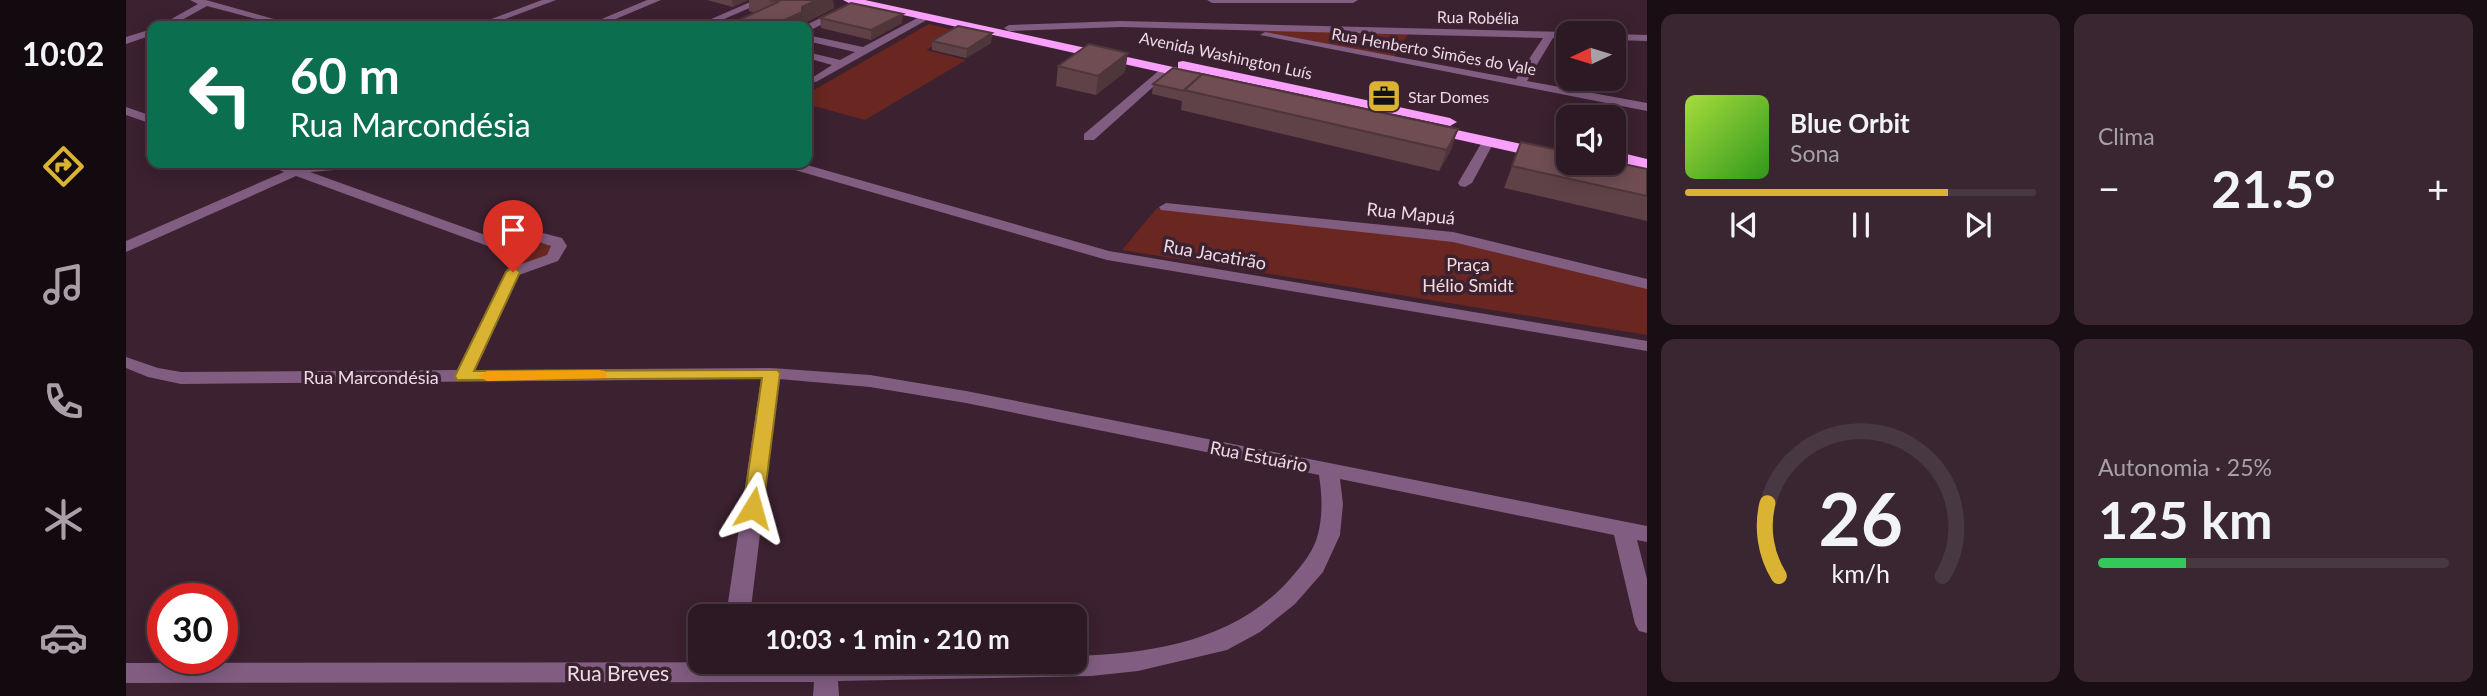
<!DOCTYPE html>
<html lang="pt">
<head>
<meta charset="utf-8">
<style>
	:root { --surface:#2d1924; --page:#392631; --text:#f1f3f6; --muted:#a7a0a6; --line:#483841; --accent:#dab333 }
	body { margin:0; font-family:Lato,sans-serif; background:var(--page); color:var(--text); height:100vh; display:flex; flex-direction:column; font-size:26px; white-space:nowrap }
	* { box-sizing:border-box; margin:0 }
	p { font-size:23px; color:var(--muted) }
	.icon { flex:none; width:38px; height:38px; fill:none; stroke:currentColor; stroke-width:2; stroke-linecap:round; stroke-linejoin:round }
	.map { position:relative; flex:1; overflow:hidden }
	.sheet { display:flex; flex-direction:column; gap:14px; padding:14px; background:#190e14; width:840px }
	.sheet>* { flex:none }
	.guide { position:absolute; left:21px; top:21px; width:665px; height:147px; border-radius:14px; box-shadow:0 4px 18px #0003,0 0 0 2px var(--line); background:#0b6e4f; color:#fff; overflow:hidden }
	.needle { width:46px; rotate:266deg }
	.fabs { position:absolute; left:1430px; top:21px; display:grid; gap:14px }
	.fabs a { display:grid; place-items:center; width:70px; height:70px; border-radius:14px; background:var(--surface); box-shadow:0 4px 18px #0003,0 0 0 2px var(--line); font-size:35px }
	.speed { position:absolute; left:21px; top:583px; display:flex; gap:14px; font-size:35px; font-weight:700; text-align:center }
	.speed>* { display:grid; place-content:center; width:91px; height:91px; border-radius:50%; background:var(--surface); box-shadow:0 4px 18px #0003,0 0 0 2px var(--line); line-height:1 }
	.speed .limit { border:10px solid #d22; background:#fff; color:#111 }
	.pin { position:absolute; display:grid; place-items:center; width:60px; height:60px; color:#fff; margin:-72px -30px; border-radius:50% 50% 50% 0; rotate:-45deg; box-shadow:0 0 7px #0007 }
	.pin .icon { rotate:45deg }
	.me { position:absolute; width:77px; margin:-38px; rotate:8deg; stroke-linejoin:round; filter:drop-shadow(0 0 5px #0008) }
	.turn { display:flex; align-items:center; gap:24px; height:147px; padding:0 28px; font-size:32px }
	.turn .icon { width:91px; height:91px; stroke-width:2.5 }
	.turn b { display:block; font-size:49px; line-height:60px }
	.big { font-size:52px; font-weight:700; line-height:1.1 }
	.sheet .tile { flex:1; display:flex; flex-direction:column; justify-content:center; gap:10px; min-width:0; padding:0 24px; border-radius:14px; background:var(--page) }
	.sheet .dial { align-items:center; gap:0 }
	.dial svg { height:182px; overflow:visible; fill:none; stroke:var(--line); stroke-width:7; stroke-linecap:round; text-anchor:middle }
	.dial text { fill:var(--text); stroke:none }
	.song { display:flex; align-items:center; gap:21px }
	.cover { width:84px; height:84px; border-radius:10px; background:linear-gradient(135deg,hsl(80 70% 55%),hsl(110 70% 35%)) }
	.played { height:7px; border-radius:4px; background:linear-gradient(90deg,var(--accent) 75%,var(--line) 75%) }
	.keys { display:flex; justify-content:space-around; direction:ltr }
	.heat { display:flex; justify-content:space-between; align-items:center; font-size:38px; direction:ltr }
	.charge { height:10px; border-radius:5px; background:linear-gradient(90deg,#34c759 25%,var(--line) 0) }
	.sheet .tiles { flex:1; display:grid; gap:14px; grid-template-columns:repeat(2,1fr) }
	.trip { position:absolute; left:562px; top:604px; width:399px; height:70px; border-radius:14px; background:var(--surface); box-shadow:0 4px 18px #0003,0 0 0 2px var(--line); font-weight:700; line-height:70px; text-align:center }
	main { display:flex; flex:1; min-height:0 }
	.menu { display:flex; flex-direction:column; width:126px; justify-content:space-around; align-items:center; background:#120a0e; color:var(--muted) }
	.menu .icon { width:49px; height:49px }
	.menu .active { color:var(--accent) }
	.menu b { font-size:32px; color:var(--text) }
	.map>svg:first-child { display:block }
</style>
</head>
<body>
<main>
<nav class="menu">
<b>10:02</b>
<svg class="icon active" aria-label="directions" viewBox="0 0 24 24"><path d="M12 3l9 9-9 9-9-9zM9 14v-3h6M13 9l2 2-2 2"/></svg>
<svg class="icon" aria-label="music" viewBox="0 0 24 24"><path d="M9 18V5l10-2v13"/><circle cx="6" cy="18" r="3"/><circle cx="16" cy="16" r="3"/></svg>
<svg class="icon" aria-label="phone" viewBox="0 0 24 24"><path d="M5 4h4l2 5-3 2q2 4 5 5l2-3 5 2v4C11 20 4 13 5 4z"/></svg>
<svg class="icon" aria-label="climate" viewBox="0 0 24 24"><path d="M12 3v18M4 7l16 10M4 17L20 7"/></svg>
<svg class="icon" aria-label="car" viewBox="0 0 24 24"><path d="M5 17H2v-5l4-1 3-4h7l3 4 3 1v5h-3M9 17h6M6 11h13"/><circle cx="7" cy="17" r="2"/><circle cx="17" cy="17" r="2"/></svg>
</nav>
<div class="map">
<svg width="1521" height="696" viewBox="0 0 1521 696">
	<rect width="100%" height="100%" fill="#3c2130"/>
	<path fill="#6a2721" d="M803,24L835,32L800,50L840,60L739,120L681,104V94Z
		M1127,30L1282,34L1268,57Z
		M1031,208L1343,243L1521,288V335L996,250Z
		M406,240L425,244V255L395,265L378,258L377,255L384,247Z"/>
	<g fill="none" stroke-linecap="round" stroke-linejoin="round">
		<path fill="#815d82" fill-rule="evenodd" d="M64,0H80L173,26H157L81,6L45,26H33L72,4Z
			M416,0H430L361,26H347Z
			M521,0H535L473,26H459Z
			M629,0H642L582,26H569Z
			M1081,0H1232L1227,3H1086Z
			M711,10L720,12L681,32V26H678Z
			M797,15L806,17L690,82L681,81L706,65L681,58V52L714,60L729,52L681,41V35L737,47Z
			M995,21L1442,32L1446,33H1442V38H1427L1401,81L1521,103V111L1134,35L1139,32L1390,79L1417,38L995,27L883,31L878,28L883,25Z
			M26,29V35L0,44V37Z
			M1488,34L1521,35V41L1488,40Z
			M1036,68L1046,70L968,140H958V134Z
			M0,107L26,116V124L0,115Z
			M1362,138L1368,142L1346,183L1339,187L1334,186L1332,183L1356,142Z
			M139,163H158L169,167L200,163H251L244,167L184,172L376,241L413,232L436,238L441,246L432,261L393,275L349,370L645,368L744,375L840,391L1521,526V542L1511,540L1521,579V633L1513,631L1509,624L1488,535L1214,479L1217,504L1214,535L1197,572L1169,604L1134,632L1101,650L1012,671L965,676L712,681L713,696H687L688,682L0,683V663L948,662V656C1027,654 1110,640 1164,579C1176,565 1188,551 1192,534C1197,514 1196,495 1193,475L840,403L744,387L653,379L624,616H600L635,379L55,384L22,377L0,368V357L32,368L55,372L331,370L381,269L421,255L425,246L413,242L375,251L370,249L170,176L0,252V241L158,172Z
			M653,163H674L983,251L1521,341V351L981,260L655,166Z
			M1040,203L1327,232L1521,279V289L1327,242L1035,210L1033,207Z"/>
		<path fill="#f99ffc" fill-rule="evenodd" d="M717,0H739L1070,72L1077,76L1070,80L723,3Z
			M1057,61L1324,118L1331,122L1324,126L1052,68V62Z
			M1303,124L1442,154V163H1446L1442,164L1298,132L1295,129L1298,126Z
			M1488,151L1521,159V169L1488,161Z"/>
	</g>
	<path fill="#5f4247" d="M581,0H622L607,7Z
		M623,0H707L708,8L677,24V26H600L630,13L623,11Z
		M694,18L776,23L745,40L695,28Z
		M866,33L865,43L840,58L806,50V41Z
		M932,66L999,72L970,95L930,86Z
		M1027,84L1325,150L1313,171L1055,110L1056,101L1026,94Z
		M1395,142L1521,169V221L1378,188Z"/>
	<path fill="#4e363a" d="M606,0H622L607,7Z
		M691,0H707L708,8L677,24V26H646L676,7Z
		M777,14L776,23L745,40V30Z
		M866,33L865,43L840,58L841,49Z
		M1002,53L999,72L970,95L972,76Z
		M1332,129L1325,150L1313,171L1321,150Z"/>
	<path fill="#6f4d53" stroke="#4e363a" stroke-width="2" d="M643,0H691L676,7V12L646,26H600L652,2Z
		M725,3L777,14L745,30L694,18Z
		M832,26L866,33L841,49L806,41Z
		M963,44L1002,53L972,76L932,66Z
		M1047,68L1076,74L1058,91L1027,84Z
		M1076,74L1332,129L1321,150L1058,90Z
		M1395,142L1442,152V163L1488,162L1521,169V196L1386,166Z"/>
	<path fill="#dab333" stroke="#8e7421" stroke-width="2" d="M387,267L394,272L348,371L651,370L654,373L637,508L634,513H620L617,508L636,378L331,380L329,376L380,272Z"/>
	<path fill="#f59e0b" d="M473,370L479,371L481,375L479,378L361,381L352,376L361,371Z"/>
	<defs>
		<g id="office-square" transform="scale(1.75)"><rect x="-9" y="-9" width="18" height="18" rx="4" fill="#dab333" stroke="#3c2130"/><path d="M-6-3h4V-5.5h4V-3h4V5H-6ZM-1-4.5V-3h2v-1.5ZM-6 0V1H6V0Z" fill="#111"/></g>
	</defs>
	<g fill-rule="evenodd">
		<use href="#office-square" x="1258" y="96"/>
	</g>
	<g text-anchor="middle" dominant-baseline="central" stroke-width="7" stroke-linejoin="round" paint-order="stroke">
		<g font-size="16" fill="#eddbe4" stroke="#3c2130">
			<text transform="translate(1352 17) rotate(1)">Rua Robélia</text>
			<text transform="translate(1308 51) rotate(10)">Rua Henberto Simões do Vale</text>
			<text transform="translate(1100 55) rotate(12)">Avenida Washington Luís</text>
		</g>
		<g font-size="16" fill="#eddbe4" stroke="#3c2130" text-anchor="start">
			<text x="1282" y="96">Star Domes</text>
		</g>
		<g font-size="18" fill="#eddbe4" stroke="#3c2130">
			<text transform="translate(1285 213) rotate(6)">Rua Mapuá</text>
			<text transform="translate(1089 254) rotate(10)">Rua Jacatirão</text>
			<text x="245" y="377">Rua Marcondésia</text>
			<text transform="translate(1133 456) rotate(11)">Rua Estuário</text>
		</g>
		<g font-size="18" fill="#f1dad7" stroke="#3c2130">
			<text x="1342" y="264">Praça<tspan x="1342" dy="21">Hélio Smidt</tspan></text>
		</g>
		<g font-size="21" fill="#eddbe4" stroke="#3c2130">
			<text x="492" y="672">Rua Breves</text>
		</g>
	</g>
</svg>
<div class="fabs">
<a><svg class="needle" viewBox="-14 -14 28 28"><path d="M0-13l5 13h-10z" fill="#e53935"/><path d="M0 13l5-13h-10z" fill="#a7a0a6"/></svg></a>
<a><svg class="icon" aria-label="sound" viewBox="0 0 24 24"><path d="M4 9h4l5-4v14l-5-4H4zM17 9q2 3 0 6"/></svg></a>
</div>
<div class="speed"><div class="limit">30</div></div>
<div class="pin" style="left:387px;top:272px;background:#d93025"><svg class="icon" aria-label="arrive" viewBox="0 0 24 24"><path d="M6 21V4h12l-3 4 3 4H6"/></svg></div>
<svg class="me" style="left:627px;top:508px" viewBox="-20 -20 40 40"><path d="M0-17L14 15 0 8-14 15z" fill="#dab333" stroke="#fff" stroke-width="4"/></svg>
<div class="trip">10:03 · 1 min · 210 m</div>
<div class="guide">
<div class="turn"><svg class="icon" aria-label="left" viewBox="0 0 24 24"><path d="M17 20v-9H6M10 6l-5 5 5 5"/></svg><div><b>60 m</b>Rua Marcondésia</div></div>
</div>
</div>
<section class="sheet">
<div class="tiles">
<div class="tile">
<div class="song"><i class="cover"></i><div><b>Blue Orbit</b><p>Sona</p></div></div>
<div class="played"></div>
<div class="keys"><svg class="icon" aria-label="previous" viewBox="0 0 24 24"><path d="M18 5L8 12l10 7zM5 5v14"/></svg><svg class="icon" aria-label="pause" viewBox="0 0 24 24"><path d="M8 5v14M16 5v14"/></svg><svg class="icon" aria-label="next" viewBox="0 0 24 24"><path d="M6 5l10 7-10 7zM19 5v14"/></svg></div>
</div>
<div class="tile"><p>Clima</p>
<div class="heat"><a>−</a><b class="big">21.5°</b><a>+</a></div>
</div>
<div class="tile dial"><svg viewBox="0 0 100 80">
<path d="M14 69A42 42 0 1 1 86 69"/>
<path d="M14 69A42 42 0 0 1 9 37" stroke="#dab333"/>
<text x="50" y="56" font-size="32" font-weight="700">26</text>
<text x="50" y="72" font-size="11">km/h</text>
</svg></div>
<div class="tile"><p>Autonomia · 25%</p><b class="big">125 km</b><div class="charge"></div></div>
</div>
</section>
</main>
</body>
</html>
